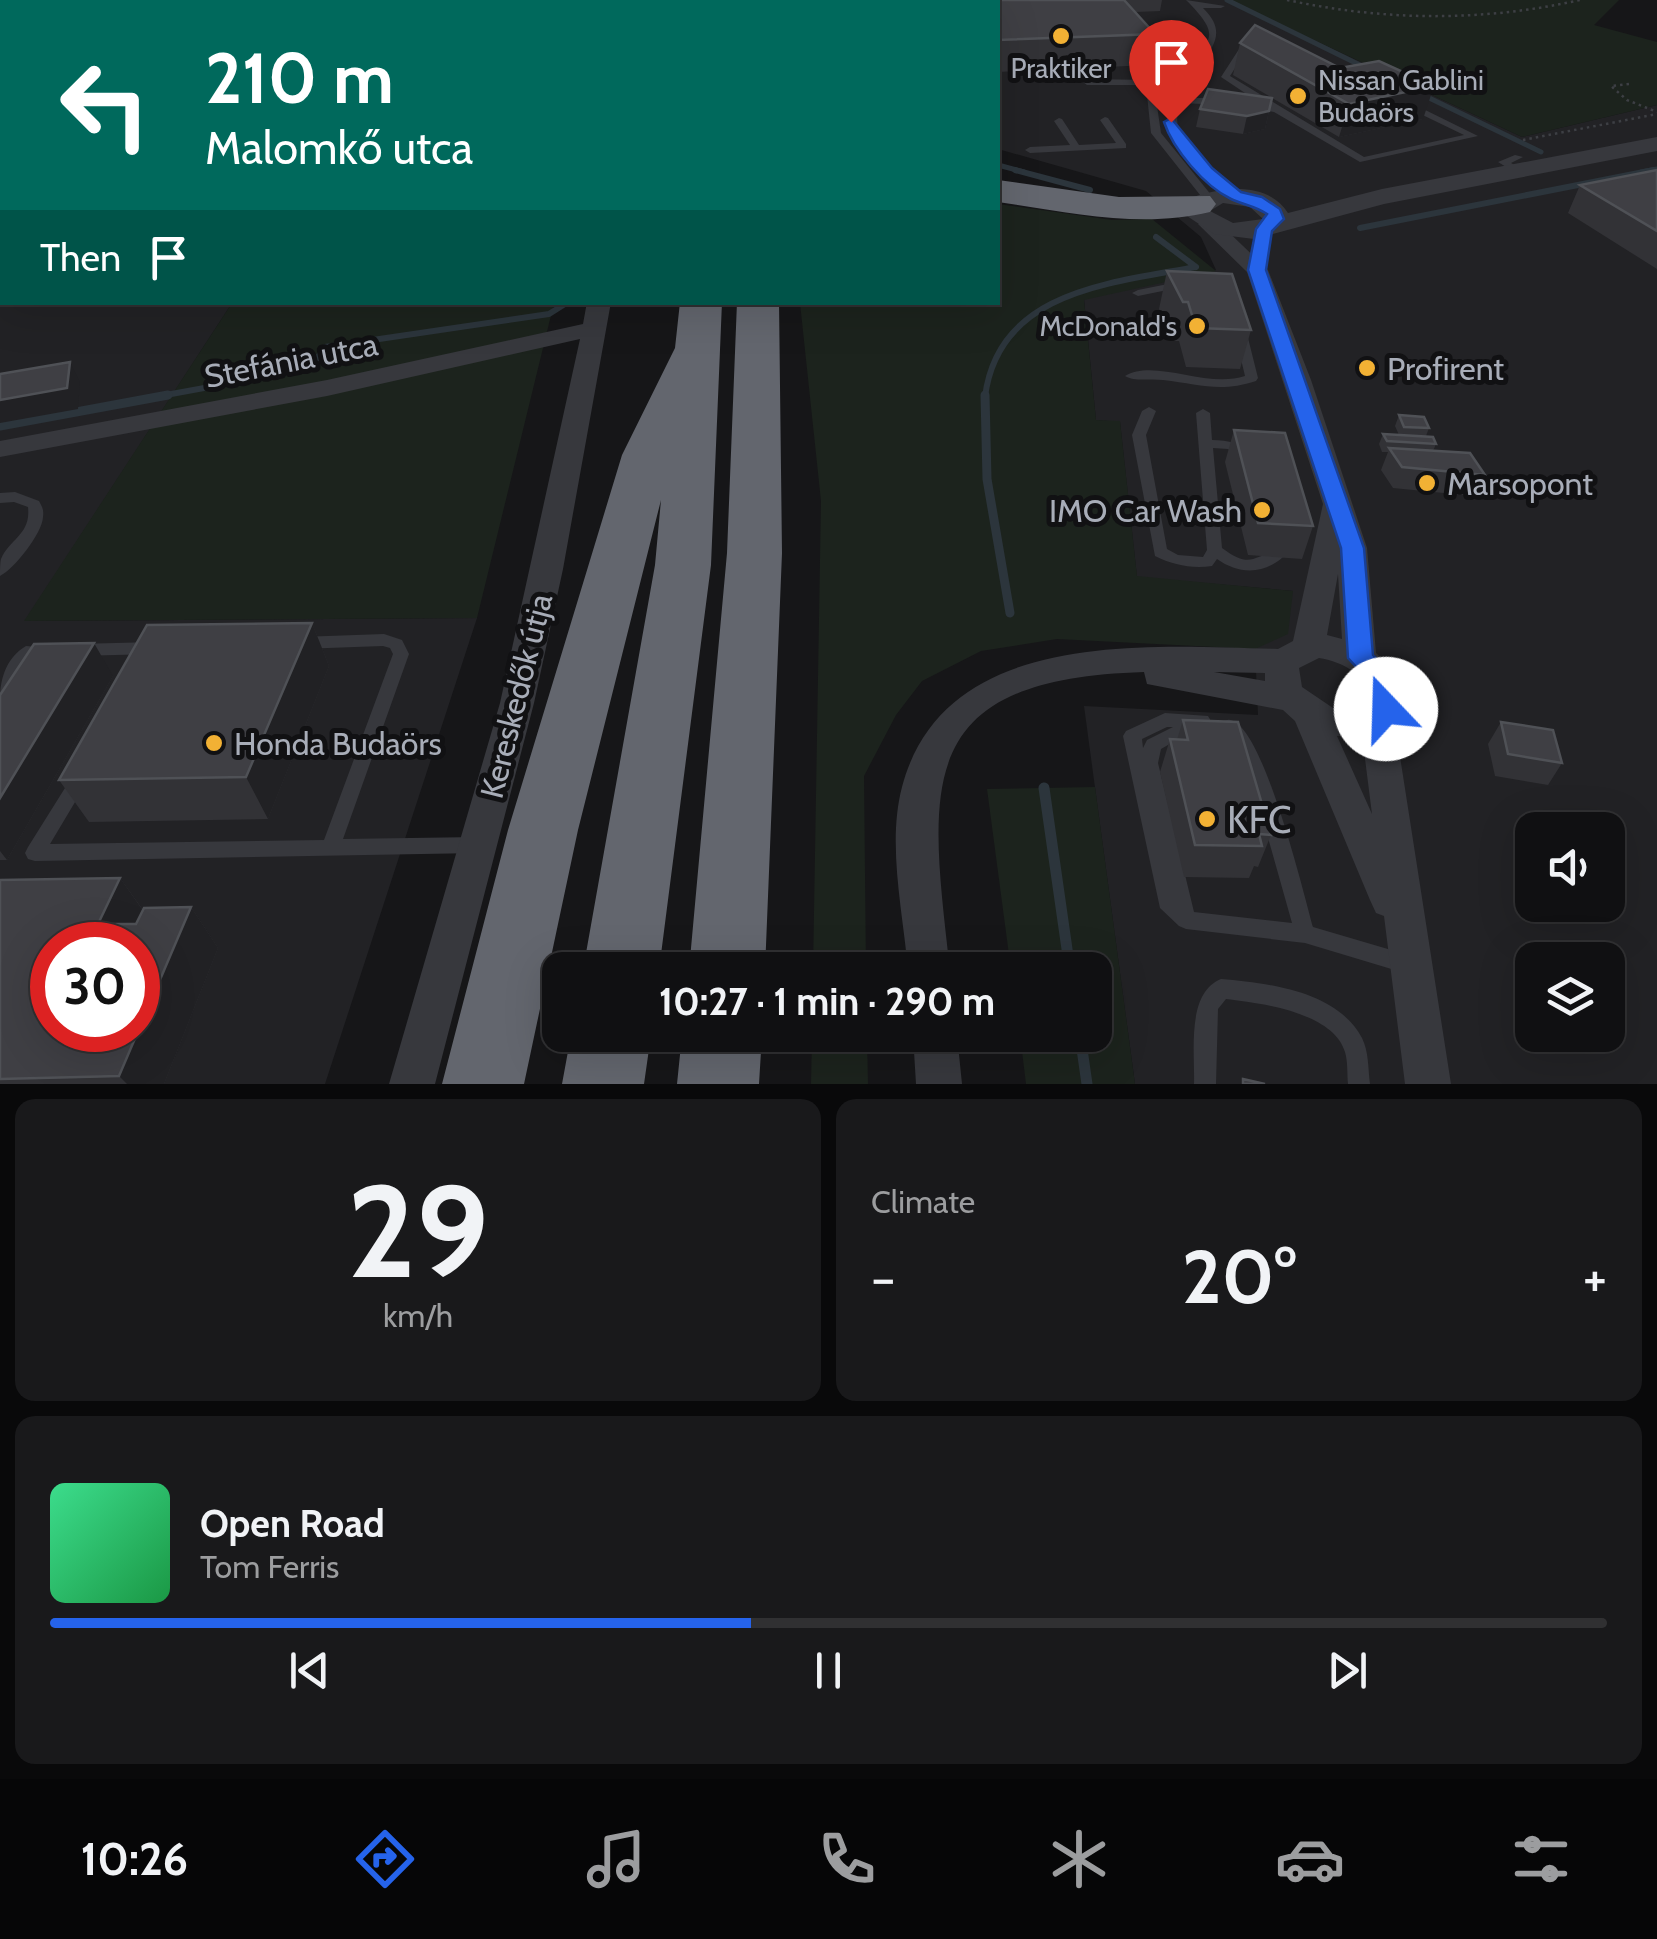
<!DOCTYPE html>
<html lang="en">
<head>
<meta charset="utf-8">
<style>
	:root { --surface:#101012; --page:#19191b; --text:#f1f3f6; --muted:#9c9d9f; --line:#303032; --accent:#2563eb }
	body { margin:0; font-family:Cabin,sans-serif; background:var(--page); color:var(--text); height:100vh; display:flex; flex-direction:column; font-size:38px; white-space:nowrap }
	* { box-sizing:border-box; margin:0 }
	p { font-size:32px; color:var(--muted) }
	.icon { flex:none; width:55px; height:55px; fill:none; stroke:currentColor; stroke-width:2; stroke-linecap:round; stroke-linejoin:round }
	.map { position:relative; height:1084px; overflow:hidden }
	.details { display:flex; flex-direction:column; gap:15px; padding:15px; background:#09090a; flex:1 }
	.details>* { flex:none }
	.hud { position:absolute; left:0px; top:0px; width:1000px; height:305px; box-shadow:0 10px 40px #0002,0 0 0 2px var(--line); background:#00695c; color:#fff; overflow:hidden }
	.controls { position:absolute; left:1515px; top:812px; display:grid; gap:20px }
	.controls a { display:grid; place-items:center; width:110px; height:110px; border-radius:20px; background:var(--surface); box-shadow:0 10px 40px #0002,0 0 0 2px var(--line); font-size:50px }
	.speed { position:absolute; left:30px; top:922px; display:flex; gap:20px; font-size:50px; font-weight:700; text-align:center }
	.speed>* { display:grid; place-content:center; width:130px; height:130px; border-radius:50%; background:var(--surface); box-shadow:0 10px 40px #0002,0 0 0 2px var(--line); line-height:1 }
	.speed .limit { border:15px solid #d22; background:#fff; color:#111 }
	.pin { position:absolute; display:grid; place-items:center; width:85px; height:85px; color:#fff; margin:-102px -42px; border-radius:50% 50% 50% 0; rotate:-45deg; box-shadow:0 0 10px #0007 }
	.pin .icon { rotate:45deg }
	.me { position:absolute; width:110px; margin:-55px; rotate:339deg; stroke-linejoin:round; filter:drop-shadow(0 0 8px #0008) }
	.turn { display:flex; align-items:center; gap:35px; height:210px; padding:0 40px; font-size:45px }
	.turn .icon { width:130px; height:130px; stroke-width:2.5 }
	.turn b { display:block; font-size:70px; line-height:85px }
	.then { display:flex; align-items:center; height:95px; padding:0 40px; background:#0003; gap:20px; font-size:38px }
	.big { font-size:75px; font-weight:800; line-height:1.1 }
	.details .tile { flex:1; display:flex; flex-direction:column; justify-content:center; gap:15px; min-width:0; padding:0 35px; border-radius:20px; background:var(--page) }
	.details .dial { align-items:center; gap:0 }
	.dial b { font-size:130px; line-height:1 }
	.song { display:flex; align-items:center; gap:30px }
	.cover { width:120px; height:120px; border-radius:15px; background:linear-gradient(135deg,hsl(150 70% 55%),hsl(140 70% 35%)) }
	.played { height:10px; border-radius:5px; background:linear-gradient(90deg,var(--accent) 45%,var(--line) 45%) }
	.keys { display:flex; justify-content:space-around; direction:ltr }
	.heat { display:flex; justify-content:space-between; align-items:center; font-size:55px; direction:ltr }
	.details .tiles { flex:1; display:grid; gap:15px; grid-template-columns:1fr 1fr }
	.tile:last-child { grid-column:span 2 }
	.trip { position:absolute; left:542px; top:952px; width:570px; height:100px; border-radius:20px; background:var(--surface); box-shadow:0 10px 40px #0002,0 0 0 2px var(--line); font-weight:800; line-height:100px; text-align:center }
	.tabs { display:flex; height:160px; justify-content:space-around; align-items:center; background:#060607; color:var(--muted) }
	.tabs .icon { width:70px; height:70px }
	.tabs .current { color:var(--accent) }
	.tabs b { font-size:45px; color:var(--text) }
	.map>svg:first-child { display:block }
</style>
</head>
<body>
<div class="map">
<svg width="1657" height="1084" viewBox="0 0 1657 1084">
	<rect width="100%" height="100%" fill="#161618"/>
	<path fill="#222225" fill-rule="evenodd" d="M814,0H1228L1522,137L1657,105V1084H1135L1084,706L1258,715L1255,649L1293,591L1137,577L1120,422L1096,420L1084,299L1216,270L1201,237L1146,191L998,149V2ZM1532,830H1608V905H1532ZM1532,960H1608V1035H1532Z
		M0,135L2,302L232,303L25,621L477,618L325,1084H0ZM52,945H138V1030H52Z"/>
	<path fill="#1c231d" d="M1228,0H1619L1594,25L1657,42V105L1522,137Z
		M998,204L1112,220L1152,219L1216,271L1084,300L1096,420L1120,421L1137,576L1293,591L1288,634L1255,649L1057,639L981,651L922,681L896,715L864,776L866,970H813L821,501L800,303L998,302Z
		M232,303H554L477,618L24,621Z
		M1095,787L1135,1084H1026L1020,1035H1095V970H1011L987,789Z
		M812,1035H867L868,1084H811Z"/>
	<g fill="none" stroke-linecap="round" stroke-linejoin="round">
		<path stroke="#2c353c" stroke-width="5" d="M1227,0L1368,69
			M1423,95L1541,152
			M998,165L1024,172
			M1641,172L1657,169"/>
		<path stroke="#2c353c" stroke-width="6" d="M1015,170L1090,190
			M1360,228L1654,170
			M1156,237L1196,267
			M155,397L297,371L312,366L325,347L549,314L568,302
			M985,397C998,291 1110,283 1196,267"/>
		<path stroke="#2c353c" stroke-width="9" d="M985,395L987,479L1010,613
			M0,426L168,395"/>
		<path stroke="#2c353c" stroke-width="11" d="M1044,788L1070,970
			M1080,1035L1087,1084"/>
		<path stroke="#3d3f44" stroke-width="2.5" stroke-dasharray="2.5 4" stroke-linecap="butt" d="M1287,0C1385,21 1482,22 1580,0
			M1629,84L1611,86L1627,100L1657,112
			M1523,140L1657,114"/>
		<path fill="#37383d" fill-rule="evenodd" d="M1186,0L1225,6L1221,8H1203C1235,39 1200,55 1189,86L1195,90L1190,98H1215L1228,102L1224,105L1181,103C1163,143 1213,173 1240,194V198C1218,197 1171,148 1168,126C1166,117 1169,110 1172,102L1156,99L1161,133L1212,196V200H1204L1151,133L1147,95L1142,85H1087L1083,82L1087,79L1150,80C1160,86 1171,77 1182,82C1198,37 1232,46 1186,0ZM1173,85L1186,91L1182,98L1161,95L1151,89Z
			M1243,43L1250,45L1230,76L1364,157L1464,135L1404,106V102L1407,101L1478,136L1360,162L1274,112L1249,108V104L1263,105L1221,77Z
			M0,106H2V112H0Z
			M1105,117L1108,118L1126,144V148L1030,153L1025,150L1030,147L1070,145L1054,121L1059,118L1062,119L1079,145L1116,143L1100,120Z
			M1515,155L1523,157L1511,163L1522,169V173H1516L1498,162Z
			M1183,281L1187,282V286L1138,296L1132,293L1138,290Z
			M1241,330L1247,334L1258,378L1256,381C1220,393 1199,384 1163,380C1150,378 1135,382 1125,376C1155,358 1206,389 1245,376L1235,334Z
			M1149,407L1156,411L1146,435L1167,549L1178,555L1203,557L1207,550L1196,413L1203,409L1210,413L1212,440C1228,440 1243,443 1253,456L1246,460L1228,449L1213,448L1222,548C1254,572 1253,552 1280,553L1283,557C1263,575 1238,574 1217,559L1212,566C1192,569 1173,565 1155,556L1132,435L1142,411Z
			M15,492L39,501C42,507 44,509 43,517C42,534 14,569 0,576C0,573 0,562 1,559C10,538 31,535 28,507L14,502L0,503V493Z
			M384,634L402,640L409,654L343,839L478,837L485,839L488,845L485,851L478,853L35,861L28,859L25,853L28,847L75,772L81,770L87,772L90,777L50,844L324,840L393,654L390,648L383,646L300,649L294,647L292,643L294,639L300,637Z
			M154,642L160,644L162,648L160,652L154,654L77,656L71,654L69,650L71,646L77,644Z
			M26,646L50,648L52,652L50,656L31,658L6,697L0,699C0,678 7,657 26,646Z
			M1165,713L1208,716L1211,721L1208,726L1202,728L1209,734L1206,739L1175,741L1161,749L1158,763L1194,912L1292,923L1254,788L1234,743L1220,726L1223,721C1225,721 1228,719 1230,720C1263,724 1304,895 1313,927L1415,957L1418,964L1415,971L1408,974L1305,943L1186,929L1179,926L1160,908L1123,736L1126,731ZM1167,727H1173L1147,740L1143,748L1142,739Z
			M1221,979C1268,983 1337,991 1362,1038C1369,1052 1368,1069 1370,1084H1348C1347,1074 1348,1062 1345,1052C1333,1012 1260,1003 1226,999L1218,1009L1216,1084H1194C1195,1052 1186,993 1221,979Z"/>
		<path fill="#37383d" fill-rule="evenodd" d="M614,0H628V2H614Z
			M0,16H2V26H0Z
			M1209,218L1216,220L1268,270L1311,380L1367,548L1376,653L1391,667L1405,697L1394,718L1451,1084H1405L1384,916L1376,913L1370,900L1295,721L1283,710L1147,684L1144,672C911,679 929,785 950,970H908C903,912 887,844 902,787C944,627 1148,646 1278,649L1293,641L1323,504L1247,272L1198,224ZM1338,574L1342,639L1327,635ZM1319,658C1343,662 1363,673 1371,697L1365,707L1333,708L1302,687L1299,668ZM1214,672L1265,673V681ZM1362,735L1372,814L1337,736Z
			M587,302H611L563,569L534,703L435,1084H389L500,703L580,339L327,396L0,457V441L327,380L583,324Z
			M913,1035H957L962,1084H916Z"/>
		<path fill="#37383d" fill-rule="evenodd" d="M1657,137V151L1384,204L1254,239L1214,234L1184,214L1188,199C1219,187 1267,180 1288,213L1382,189ZM1223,203L1250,207L1263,219L1233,223L1210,211Z"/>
		<path fill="#63666e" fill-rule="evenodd" d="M675,0H703L704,2H677Z
			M715,0H743L744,2H717Z
			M998,180L1119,197L1210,196L1216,204L1210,212C1141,229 1067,212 998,202Z
			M680,302H722L711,565L659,970H583L655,565L661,500L578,830L524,1084H442L508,830L622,455L675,348Z
			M737,302H779L782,553L765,970H689L727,553Z
			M571,1035H651L644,1084H562Z
			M682,1035H762L759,1084H677Z"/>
	</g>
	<path fill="#323236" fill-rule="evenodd" d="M0,0H196L194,2H2V8H0Z
		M906,0H1162L1160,11L1135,12L1155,34L1149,65L998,72V2H906Z
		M2,25V105H0V27Z
		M1240,43L1423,119L1339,137L1233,75Z
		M1272,98L1265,129L1243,134L1196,127L1200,109Z
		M1657,170V269L1568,213L1580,185Z
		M2,173V296H0V175Z
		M1167,271L1251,330L1240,369L1186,367L1179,341H1174L1159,309Z
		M1399,415L1429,428L1426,436L1436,444L1433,451L1485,475L1474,496L1393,488L1381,470L1388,452H1382L1379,444L1383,434L1399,435L1395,426Z
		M1234,430L1313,526L1302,559L1248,555L1225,462Z
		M312,623L329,666L268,819L89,822L59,780Z
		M113,676L7,860H0V695Z
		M1183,720L1271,835L1258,867L1254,866L1249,878L1184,877L1160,772L1170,739L1177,740Z
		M1501,722L1562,763L1548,785L1495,776L1488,744Z
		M120,878L143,910L191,907L218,948L164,1084H0V880ZM52,945H138V1030Z"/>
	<path fill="#212124" d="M1434,86L1423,119L1339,137L1349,104Z
		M1269,111L1265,129L1243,134L1247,116Z
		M70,362L80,382L78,409L0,423V400Z
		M312,623L329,666L268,819L246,777Z
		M94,643L113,676L7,860L0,851V798Z
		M120,878L149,919L137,945L98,924Z
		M191,907L218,948L164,1084H127L119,1076Z"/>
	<path fill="#3f3f44" stroke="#4f5156" stroke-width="2.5" fill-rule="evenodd" d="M936,0H1124L1155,34L998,40V2H937Z
		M2,25V72H0V27Z
		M1255,25L1340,68L1379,61L1434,86L1349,104L1240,43Z
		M1208,89L1272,98L1269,111L1247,116L1200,109Z
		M1657,170V231L1580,185Z
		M2,173V263L0,266V175Z
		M1167,271L1232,274L1251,330L1196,328L1188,302H1183Z
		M70,362L67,388L0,400V374Z
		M1399,415L1424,417L1429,428L1404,427Z
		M1234,430L1285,433L1313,526L1258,523Z
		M1383,434L1433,437L1436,444L1387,441Z
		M1389,448L1470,453L1485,475L1402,467Z
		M312,623L246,777L59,780L147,625Z
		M94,643L0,798V695L34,644Z
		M1183,720L1238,722L1271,835L1259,834L1262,846L1195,845L1170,739L1188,740Z
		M1501,722L1553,730L1562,763L1508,754Z
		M120,878L98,924H136L144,908L191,907L119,1076L0,1079V880ZM52,945H138V1030H52Z
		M1243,1079L1265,1084H1243Z"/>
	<path fill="#2563eb" stroke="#184099" stroke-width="2.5" d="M1171,118L1212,168L1241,192L1262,197L1280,209L1284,219L1272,231L1266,270L1364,548L1373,655L1394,677L1401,697L1395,716H1377L1370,682L1348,658L1341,548L1248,270L1256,229L1267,214C1255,206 1244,205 1231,199C1204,186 1173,149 1164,122Z"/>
	<g fill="#f2b134" stroke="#111113" stroke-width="4">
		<circle cx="1061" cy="36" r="10"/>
		<circle cx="1298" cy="96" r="10"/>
		<circle cx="1197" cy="326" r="10"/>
		<circle cx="1367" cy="368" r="10"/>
		<circle cx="1427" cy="483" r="10"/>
		<circle cx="1262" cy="510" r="10"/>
		<circle cx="214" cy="743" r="10"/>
		<circle cx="1207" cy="819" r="10"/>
	</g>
	<g text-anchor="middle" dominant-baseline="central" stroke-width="10" stroke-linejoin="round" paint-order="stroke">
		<g font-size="28" fill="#a8adb8" stroke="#111113">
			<text x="1061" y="68">Praktiker</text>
			<text x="1318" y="80" text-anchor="start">Nissan Gablini<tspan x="1318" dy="32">Budaörs</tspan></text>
			<text x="1177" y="326" text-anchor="end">McDonald's</text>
		</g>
		<g font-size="32" fill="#a8adb8" stroke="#111113">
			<text transform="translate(291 360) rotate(-11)">Stefánia utca</text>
			<text transform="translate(516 696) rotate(-76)">Kereskedők útja</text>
		</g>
		<g font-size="32" fill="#a8adb8" stroke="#111113" text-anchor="start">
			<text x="1387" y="368">Profirent</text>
			<text x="1447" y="483">Marsopont</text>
			<text x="1242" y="510" text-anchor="end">IMO Car Wash</text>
			<text x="234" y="743">Honda Budaörs</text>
		</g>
		<g font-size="38" fill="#a8adb8" stroke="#111113" text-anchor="start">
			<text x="1227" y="819">KFC</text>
		</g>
	</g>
</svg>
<div class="controls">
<a><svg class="icon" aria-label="sound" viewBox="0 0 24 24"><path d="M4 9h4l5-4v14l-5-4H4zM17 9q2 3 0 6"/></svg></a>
<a><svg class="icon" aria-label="layers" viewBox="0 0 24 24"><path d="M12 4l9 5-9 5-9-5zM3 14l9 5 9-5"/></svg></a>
</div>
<div class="speed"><div class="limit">30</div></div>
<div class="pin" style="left:1171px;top:122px;background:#d93025"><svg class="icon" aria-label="arrive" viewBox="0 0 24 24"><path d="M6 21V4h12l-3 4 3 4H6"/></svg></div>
<svg class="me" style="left:1386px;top:709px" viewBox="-20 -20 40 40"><circle r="19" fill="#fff"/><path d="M0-13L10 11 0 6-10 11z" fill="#2563eb"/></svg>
<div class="trip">10:27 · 1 min · 290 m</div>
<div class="hud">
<div class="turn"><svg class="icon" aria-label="left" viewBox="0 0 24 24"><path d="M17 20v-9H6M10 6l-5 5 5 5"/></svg><div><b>210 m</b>Malomkő utca</div></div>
<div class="then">Then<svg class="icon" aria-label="arrive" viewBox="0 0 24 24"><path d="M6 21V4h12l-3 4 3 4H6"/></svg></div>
</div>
</div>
<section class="details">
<div class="tiles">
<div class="tile dial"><b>29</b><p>km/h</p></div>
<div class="tile"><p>Climate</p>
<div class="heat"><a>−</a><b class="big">20°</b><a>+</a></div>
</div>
<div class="tile">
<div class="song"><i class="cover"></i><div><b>Open Road</b><p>Tom Ferris</p></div></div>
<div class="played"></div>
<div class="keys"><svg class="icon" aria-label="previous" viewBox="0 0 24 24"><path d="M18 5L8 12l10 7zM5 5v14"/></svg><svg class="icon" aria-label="pause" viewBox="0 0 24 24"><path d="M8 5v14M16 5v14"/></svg><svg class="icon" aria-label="next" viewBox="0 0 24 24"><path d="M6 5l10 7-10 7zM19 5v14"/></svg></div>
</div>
</div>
</section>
<nav class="tabs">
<b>10:26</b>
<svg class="icon current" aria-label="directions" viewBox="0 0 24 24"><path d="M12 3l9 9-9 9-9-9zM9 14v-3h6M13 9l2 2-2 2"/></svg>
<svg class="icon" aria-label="music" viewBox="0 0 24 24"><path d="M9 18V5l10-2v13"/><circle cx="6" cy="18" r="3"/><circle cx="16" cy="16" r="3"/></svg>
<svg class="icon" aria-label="phone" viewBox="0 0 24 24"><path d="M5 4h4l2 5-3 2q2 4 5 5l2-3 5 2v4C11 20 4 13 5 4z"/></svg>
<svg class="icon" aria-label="climate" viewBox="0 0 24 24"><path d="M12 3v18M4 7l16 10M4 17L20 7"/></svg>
<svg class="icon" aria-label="car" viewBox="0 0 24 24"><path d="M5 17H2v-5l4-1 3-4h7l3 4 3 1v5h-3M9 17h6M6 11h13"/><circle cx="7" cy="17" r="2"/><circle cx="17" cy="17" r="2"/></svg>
<svg class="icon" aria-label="filters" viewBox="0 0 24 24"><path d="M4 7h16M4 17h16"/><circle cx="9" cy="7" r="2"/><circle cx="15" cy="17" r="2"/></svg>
</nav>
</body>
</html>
